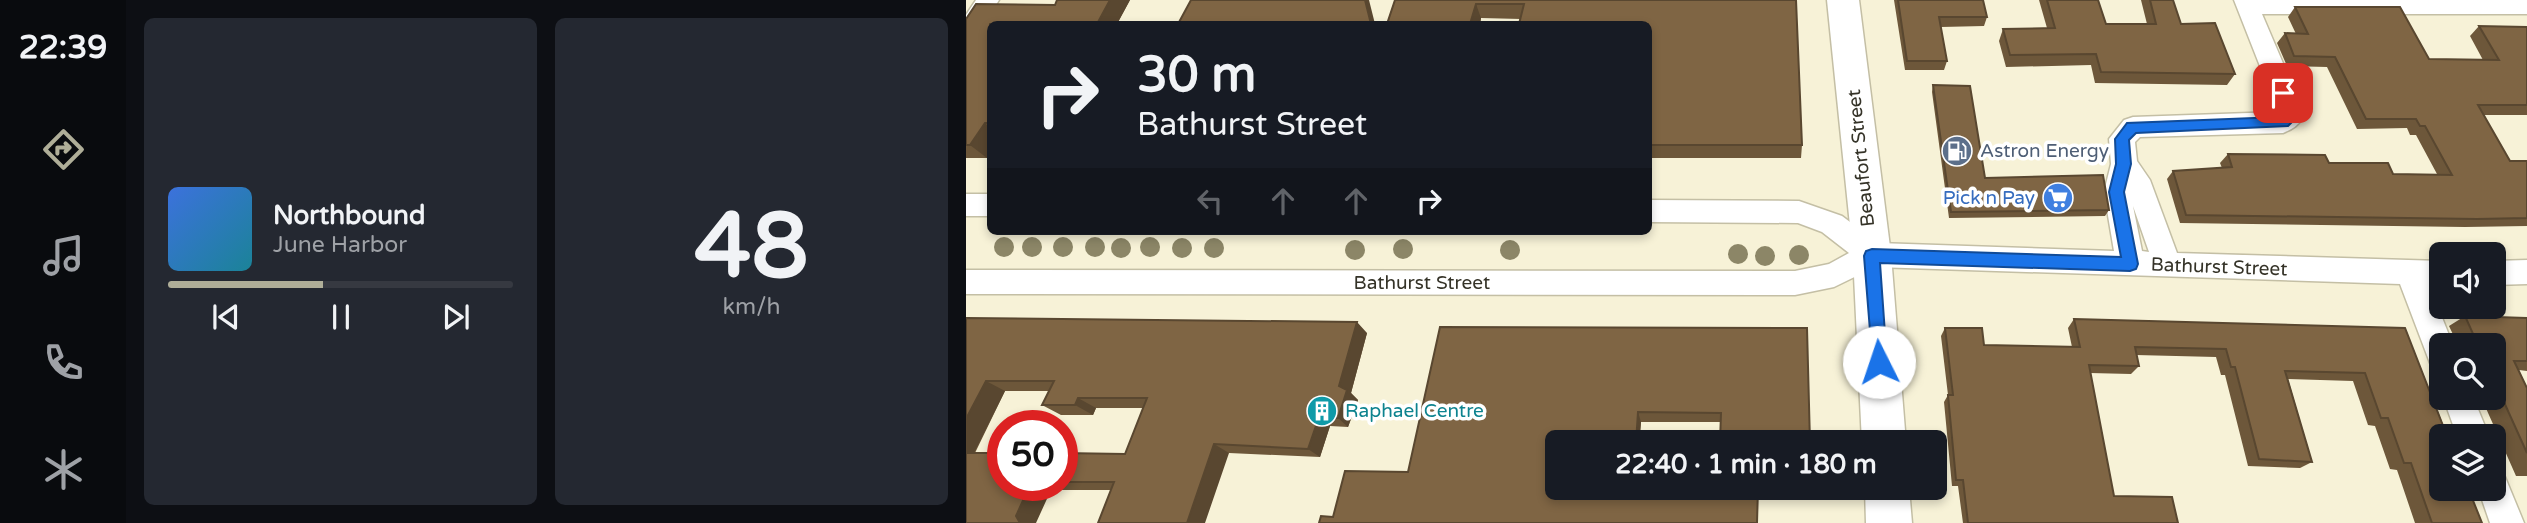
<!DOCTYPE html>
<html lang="en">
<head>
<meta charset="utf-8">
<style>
	:root { --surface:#171b24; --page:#242831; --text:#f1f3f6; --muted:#9ea1a6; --line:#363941; --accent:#afae98 }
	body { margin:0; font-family:"Varela Round",sans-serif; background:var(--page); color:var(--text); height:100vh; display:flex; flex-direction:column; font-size:26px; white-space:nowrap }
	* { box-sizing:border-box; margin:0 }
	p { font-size:23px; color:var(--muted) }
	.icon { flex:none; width:38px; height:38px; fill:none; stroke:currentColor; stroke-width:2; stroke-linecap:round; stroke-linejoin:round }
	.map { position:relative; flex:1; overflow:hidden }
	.sheet { display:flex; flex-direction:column; gap:18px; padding:18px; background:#0d0f14; width:840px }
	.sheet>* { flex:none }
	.hud { position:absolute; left:21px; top:21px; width:665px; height:214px; border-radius:10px; box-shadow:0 4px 10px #0003; background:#171b24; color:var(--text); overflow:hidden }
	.fabs { position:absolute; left:1463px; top:242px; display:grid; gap:14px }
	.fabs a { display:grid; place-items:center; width:77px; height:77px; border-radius:10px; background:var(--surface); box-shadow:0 4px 10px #0003; font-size:35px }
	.speed { position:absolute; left:21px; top:410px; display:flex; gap:14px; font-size:35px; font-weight:700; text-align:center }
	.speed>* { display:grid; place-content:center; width:91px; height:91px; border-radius:50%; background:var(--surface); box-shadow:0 4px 10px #0003; line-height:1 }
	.speed .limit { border:10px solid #d22; background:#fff; color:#111 }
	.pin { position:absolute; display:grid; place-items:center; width:60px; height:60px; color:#fff; margin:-30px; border-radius:14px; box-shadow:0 4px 10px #0006 }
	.me { position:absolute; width:77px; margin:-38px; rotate:356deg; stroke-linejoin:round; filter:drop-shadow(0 0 5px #0008) }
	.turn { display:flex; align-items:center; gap:24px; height:147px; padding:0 35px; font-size:32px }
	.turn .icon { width:91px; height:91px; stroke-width:2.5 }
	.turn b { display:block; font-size:49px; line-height:60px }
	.lanes { display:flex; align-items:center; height:66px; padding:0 35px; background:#0003; justify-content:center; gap:35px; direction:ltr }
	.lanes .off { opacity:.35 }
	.sheet .card { flex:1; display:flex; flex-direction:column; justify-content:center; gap:10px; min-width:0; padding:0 24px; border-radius:10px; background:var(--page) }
	.sheet .dial { align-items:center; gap:0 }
	.dial b { font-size:91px; line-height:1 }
	.song { display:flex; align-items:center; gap:21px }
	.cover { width:84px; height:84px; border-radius:10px; background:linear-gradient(135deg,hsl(220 70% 55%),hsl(190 70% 35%)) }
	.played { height:7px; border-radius:4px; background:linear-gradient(90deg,var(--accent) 45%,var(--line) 45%) }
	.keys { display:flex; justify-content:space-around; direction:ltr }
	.sheet .tiles { flex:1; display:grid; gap:18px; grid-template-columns:repeat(2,1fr) }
	.trip { position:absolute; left:579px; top:430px; width:402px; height:70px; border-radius:10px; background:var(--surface); box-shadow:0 4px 10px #0003; font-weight:700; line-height:70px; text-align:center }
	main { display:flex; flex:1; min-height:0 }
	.tab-bar { display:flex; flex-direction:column; width:126px; justify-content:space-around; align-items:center; background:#090b0e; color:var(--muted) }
	.tab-bar .icon { width:49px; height:49px }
	.tab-bar .selected { color:var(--accent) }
	.tab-bar b { font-size:32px; color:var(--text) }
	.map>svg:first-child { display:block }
</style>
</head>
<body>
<main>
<nav class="tab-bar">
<b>22:39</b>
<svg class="icon selected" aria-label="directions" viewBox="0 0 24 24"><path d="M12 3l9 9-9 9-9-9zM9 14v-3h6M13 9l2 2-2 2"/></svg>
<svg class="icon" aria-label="music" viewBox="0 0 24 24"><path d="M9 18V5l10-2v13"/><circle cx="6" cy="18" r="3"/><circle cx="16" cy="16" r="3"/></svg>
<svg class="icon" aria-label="phone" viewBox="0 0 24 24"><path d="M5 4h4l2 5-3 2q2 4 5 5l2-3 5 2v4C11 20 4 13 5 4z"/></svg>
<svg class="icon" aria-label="climate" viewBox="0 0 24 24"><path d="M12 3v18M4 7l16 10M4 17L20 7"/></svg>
</nav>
<section class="sheet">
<div class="tiles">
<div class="card">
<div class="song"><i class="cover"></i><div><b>Northbound</b><p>June Harbor</p></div></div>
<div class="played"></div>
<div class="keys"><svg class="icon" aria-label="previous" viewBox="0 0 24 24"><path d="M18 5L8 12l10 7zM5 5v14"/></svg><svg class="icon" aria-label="pause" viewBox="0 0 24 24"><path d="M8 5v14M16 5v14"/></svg><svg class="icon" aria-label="next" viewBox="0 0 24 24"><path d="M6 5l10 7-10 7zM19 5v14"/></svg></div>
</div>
<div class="card dial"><b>48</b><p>km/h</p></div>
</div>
</section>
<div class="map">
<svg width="1561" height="523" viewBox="0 0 1561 523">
	<rect width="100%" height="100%" fill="#f7f2d7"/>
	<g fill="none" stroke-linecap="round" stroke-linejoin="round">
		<g stroke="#c4bfa5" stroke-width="3">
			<path id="street" d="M10,0H33L8,40L0,42V15Z
				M1268,0H1561V14H1296L1339,115C1333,125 1327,129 1317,133L1174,137L1169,142L1171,161L1184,180L1211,253L1475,261V285H1463L1487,345H1475V367L1464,363L1434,284L909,267L868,287L829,295L0,294V270L829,271L863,264L883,253L856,232L832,223L682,222V200L833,201L876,216L912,243L1148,251L1138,192L1145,164L1143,139L1158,120L1167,117L1312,112ZM1167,206L1183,252L1176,251Z
				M0,194H24V216H0Z
				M1561,260V284L1528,285V261Z
				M1477,397H1507L1523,436H1491Z
				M1528,472L1539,477L1558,523H1524L1512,488H1528Z"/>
		</g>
		<g stroke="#c4bfa5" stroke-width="3">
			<path id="secondary" d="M861,0H893L925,255L940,443H896L887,255Z
				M899,488H943L946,523H900Z"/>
		</g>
		<use href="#street" fill="#fff" fill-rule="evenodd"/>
		<use href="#secondary" fill="#fff" fill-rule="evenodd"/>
	</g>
	<g fill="#8c8667">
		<circle cx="38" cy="247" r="10"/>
		<circle cx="66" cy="247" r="10"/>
		<circle cx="97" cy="247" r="10"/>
		<circle cx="129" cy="247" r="10"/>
		<circle cx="184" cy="247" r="10"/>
		<circle cx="155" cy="248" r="10"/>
		<circle cx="216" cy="248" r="10"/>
		<circle cx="248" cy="248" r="10"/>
		<circle cx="437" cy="249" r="10"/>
		<circle cx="389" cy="250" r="10"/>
		<circle cx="544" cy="250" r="10"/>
		<circle cx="772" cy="254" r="10"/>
		<circle cx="833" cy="255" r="10"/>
		<circle cx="799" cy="256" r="10"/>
	</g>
	<path fill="#6d573a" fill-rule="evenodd" d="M164,0L151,24H24V152L21,158H0V19L89,5Z
		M429,0H830L836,145L835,158H682V24L555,19L515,18L514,24H421Z
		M928,0H1017L1021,17L1018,26L975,27L981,61L978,70H939Z
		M1073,0H1132L1140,24H1181L1175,0H1207L1215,24L1269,74L1261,85L1129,83L1125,65L1040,67L1033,41L1037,29L1081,28Z
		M1329,7L1463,59L1517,60L1504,36L1513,26L1561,27V115H1517L1544,161H1561V226L1499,227L1214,223L1201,179L1207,171L1256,168L1254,163L1262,154L1363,163L1427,174H1471L1450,135H1444L1441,128L1391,129L1361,67L1321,66L1311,43L1319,33L1330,34L1322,17Z
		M967,85L1019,178L1143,210L1139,216L983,218L966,92Z
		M1499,316L1561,318V371L1553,370L1561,388V476H1550L1515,397H1528V345H1492L1483,326Z
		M0,318L401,333L385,393L392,400L382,427L364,426L354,457L263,453L145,490H85L0,523ZM39,391H83L76,405L95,415H127L130,408H178L159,454L96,453V485H37L9,453Z
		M1108,319L1439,328L1516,523H1449L1431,470L1424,469L1409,426L1402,425L1387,381L1322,379L1346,462L1334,468L1282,466L1259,375H1255L1250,357L1170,355L1173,366L1165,374L1124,373L1148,496L1212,523H997L992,486H986L978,402L982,395L975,336L979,328L1018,345L1106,347L1102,328Z
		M841,328L755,422H675L669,497L367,517L442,472Z"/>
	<path fill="#594730" d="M144,0H164L151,24H131Z
		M399,0H403L409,24H405Z
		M510,4L515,18L514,24H504Z
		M19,123L24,128V152L21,158L4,145Z
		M391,322L401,333L385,393L392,400L382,427L372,418L373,386Z
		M20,381L39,391L4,461L0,459V419Z
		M112,398L130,408L127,415L109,405Z
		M672,412L675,422L673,443H670Z
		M353,417L364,426L354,457L342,449Z
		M248,444L263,453L239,523H221Z
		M64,485H73L85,490L70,523H54L50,516Z
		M666,488H670L668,504L665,497Z"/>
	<path fill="#7f6544" stroke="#594730" stroke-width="2" d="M91,0H144L131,24H24V123H19L4,145H0V19L10,4L89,5Z
		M225,0H399L405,24H212Z
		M429,0H830L836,145H682V24H553L558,4H510L504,24H421Z
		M932,0H1017L1021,17H973L981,61H941Z
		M1081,0H1132L1140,24H1190L1184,0H1207L1215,24L1249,23L1269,74L1135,72L1130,54L1044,55L1037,29L1089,28Z
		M1329,7H1434L1463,59L1533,60L1513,26L1561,27V105H1512L1544,161H1561V218L1511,219L1220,215L1207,171L1266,167L1262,154L1359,155L1363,163H1422L1427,174L1486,175L1459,126H1454L1450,119H1400L1369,57L1328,56L1319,33L1342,34Z
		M967,85L1004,86L1019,178L1137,175L1143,210L985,212Z
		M1499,316L1561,318V361H1548L1561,388V453L1528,380V345H1512Z
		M0,318L391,322L373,386L381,390L372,418L353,417L342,449L248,444L221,523H132L148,482H96V453L159,454L181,398H112L109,405H76L88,381H20L0,419Z
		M1108,319L1439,328L1481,436H1475V488H1502L1516,523H1466L1445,463H1438L1422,418H1415L1399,373L1319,371L1346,462L1293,459L1269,367H1265L1260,349L1169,347L1173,366L1123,365L1148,496L1206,497L1212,523H1002L997,480H990L982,395H987L979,328H1016L1018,345L1114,347Z
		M474,327L841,328L844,443H754L755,413L672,412L670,443H592V488H666L665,497L753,499L754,488H792L791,523H353L355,516L367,517L379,471L442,472Z
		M0,453H37V485H64L50,516L54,523H0Z"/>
	<path fill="#1a73e8" stroke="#114b97" stroke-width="2" d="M1317,88L1322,89L1333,115L1322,126L1170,133L1163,140L1165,164L1158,192L1172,264L1170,269L1164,271L914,263L921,362L919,368L913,370L907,368L898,256L900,251L906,249L1155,257L1143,192L1150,164L1149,139L1161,123L1314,117L1318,113L1310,93Z"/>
	<defs>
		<g id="fuel-disc" transform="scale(1.575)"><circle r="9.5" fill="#5c6f8a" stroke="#fff"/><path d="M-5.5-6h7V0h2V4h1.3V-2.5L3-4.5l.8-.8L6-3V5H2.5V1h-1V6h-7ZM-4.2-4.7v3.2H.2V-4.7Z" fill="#fff"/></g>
		<g id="supermarket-disc" transform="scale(1.575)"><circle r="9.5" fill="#3f7fe0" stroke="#fff"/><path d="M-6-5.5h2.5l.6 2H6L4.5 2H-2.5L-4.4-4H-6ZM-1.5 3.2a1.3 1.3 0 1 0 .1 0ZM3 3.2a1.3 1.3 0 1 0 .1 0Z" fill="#fff"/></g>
		<g id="building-disc" transform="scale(1.575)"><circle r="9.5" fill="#0f9aa8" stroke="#fff"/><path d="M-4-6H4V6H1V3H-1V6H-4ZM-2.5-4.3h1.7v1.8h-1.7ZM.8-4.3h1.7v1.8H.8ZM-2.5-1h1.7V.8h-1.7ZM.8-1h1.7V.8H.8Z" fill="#fff"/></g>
	</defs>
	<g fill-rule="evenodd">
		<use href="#fuel-disc" x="991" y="151"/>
		<use href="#supermarket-disc" x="1092" y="198"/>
		<use href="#building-disc" x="356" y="411"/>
	</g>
	<g text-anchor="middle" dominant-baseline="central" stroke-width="7" stroke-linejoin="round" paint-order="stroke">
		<g font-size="19" fill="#4e5e75" stroke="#fff" text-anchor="start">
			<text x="1014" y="151">Astron Energy</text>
		</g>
		<g font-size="19" fill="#353328" stroke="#fff">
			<text transform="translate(895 158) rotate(-96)">Beaufort Street</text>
			<text transform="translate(1253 267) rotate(2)">Bathurst Street</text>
			<text x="456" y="283">Bathurst Street</text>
		</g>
		<g font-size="19" fill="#366cbe" stroke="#fff" text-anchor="end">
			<text x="1069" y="198">Pick n Pay</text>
		</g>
		<g font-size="19" fill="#0d838f" stroke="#fff" text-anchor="start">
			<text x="379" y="411">Raphael Centre</text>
		</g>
	</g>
</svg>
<div class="fabs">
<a><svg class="icon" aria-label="sound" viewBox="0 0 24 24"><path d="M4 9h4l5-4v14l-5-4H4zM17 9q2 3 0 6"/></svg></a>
<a><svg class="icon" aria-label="search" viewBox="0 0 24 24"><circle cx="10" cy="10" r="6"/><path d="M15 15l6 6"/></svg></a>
<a><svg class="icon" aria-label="layers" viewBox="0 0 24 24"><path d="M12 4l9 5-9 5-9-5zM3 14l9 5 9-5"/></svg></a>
</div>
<div class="speed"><div class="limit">50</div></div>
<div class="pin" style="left:1317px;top:93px;background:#d93025"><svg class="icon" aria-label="arrive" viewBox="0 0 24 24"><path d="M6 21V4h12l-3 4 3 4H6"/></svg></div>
<svg class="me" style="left:913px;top:362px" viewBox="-20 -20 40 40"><circle r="19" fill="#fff"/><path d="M0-13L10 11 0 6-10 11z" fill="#1a73e8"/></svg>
<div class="trip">22:40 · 1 min · 180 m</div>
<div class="hud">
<div class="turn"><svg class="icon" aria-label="right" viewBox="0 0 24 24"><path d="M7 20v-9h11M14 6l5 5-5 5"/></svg><div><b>30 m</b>Bathurst Street</div></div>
<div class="lanes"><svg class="icon off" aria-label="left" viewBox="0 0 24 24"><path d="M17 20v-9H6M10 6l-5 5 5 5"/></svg><svg class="icon off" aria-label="ahead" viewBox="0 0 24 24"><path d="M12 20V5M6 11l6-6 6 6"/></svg><svg class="icon off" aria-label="ahead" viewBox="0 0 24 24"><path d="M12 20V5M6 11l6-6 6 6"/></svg><svg class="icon" aria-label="right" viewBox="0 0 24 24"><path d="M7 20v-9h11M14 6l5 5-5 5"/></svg></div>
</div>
</div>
</main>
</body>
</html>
